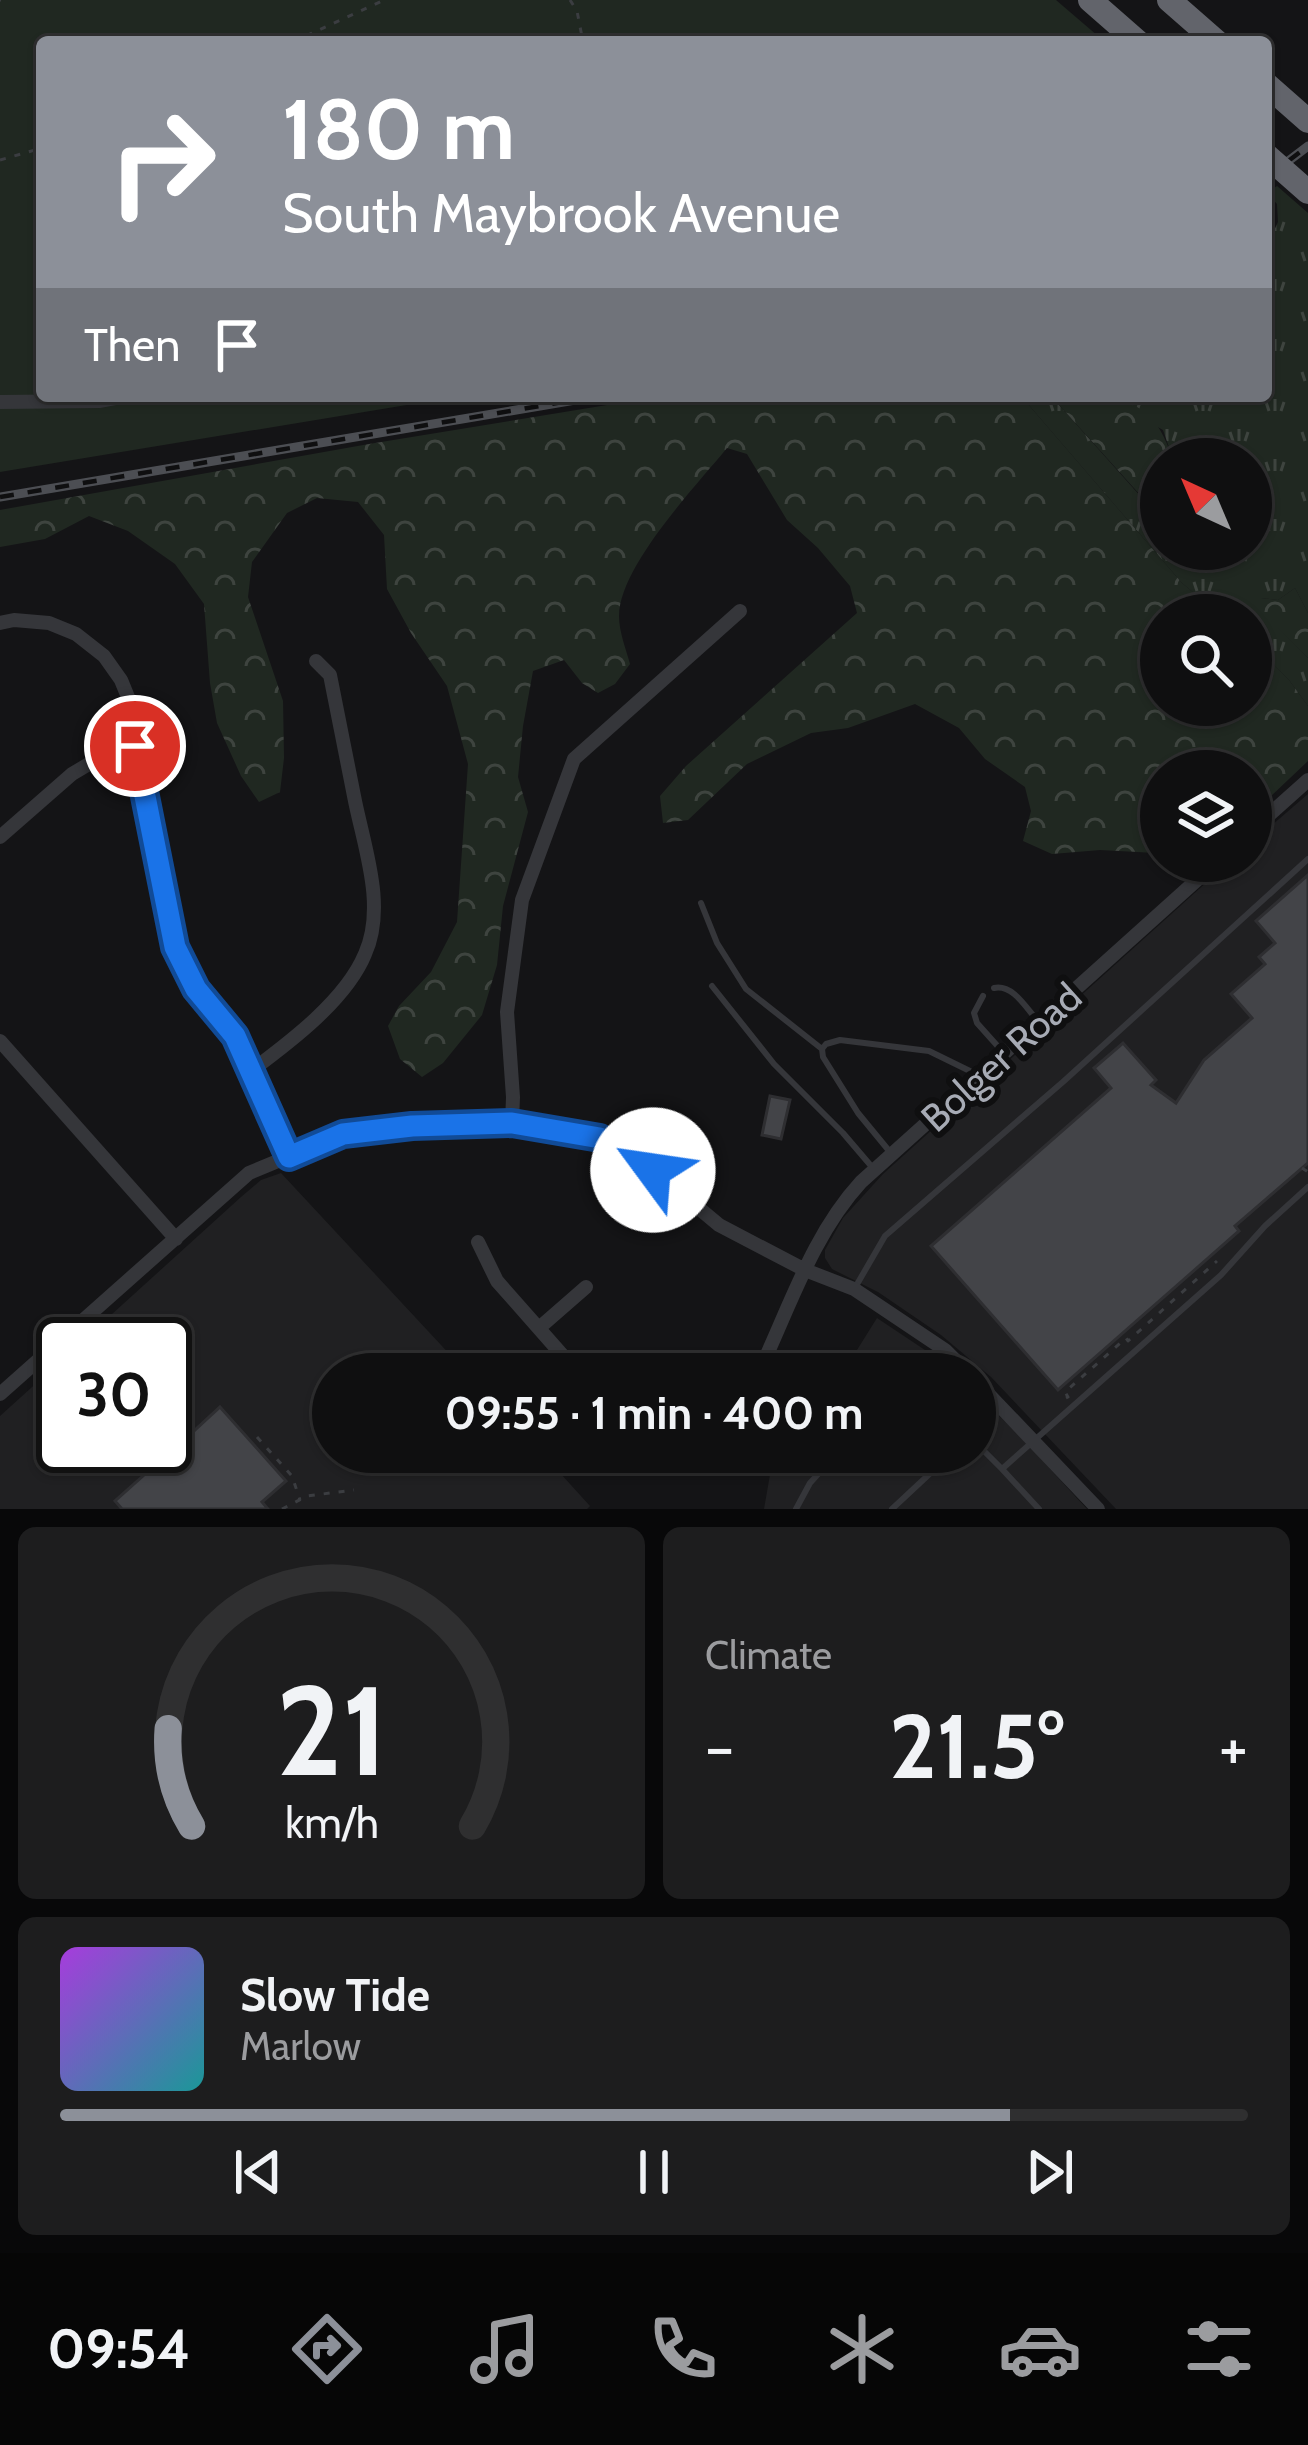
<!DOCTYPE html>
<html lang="en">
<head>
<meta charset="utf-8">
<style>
	:root { --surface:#0f0f10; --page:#1d1d1e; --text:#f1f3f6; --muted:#9b9c9f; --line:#2f2f30; --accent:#8c9099 }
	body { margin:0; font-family:Cabin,sans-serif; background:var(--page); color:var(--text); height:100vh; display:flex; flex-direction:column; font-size:45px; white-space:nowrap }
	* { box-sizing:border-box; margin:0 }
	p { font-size:39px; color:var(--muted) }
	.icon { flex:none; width:66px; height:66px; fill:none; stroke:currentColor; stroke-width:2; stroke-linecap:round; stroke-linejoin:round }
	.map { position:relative; height:1509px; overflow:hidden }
	.sheet { display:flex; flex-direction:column; gap:18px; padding:18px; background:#080809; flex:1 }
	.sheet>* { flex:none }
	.banner { position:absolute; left:36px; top:36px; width:1236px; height:366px; border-radius:12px; box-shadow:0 3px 9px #0004,0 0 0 3px var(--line); background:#8c9099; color:#fff; overflow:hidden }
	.needle { width:78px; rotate:316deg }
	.fabs { position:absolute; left:1140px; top:438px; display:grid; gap:24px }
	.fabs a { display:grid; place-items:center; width:132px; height:132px; border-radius:50%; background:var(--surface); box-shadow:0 3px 9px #0004,0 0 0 3px var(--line); font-size:60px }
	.speed { position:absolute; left:36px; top:1317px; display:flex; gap:24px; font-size:60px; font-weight:700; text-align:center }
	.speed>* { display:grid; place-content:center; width:156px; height:156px; border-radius:50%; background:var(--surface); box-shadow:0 3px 9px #0004,0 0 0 3px var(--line); line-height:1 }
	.speed .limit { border:6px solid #111; border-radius:18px; background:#fff; color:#111 }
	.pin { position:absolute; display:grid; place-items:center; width:102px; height:102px; color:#fff; margin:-51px; border:6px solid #fff; border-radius:50%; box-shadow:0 3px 12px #0007 }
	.me { position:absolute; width:132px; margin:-66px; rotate:301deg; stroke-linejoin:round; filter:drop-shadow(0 0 9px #0008) }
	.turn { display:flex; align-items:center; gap:42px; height:252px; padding:0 48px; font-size:54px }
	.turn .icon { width:156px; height:156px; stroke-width:2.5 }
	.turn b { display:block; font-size:84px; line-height:102px }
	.then { display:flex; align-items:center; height:114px; padding:0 48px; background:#0003; gap:24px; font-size:45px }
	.big { font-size:90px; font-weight:800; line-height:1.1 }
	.sheet .widget { flex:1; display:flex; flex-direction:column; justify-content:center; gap:18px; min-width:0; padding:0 42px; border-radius:18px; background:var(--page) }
	.sheet .dial { align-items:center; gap:0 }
	.dial svg { height:312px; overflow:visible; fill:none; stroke:var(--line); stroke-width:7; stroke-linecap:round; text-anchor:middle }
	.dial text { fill:var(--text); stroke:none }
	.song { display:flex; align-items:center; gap:36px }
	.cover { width:144px; height:144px; border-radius:18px; background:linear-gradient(135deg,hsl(280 70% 55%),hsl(180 70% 35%)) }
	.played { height:12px; border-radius:6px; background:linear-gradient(90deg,var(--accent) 80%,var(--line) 80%) }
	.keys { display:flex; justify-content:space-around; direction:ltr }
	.heat { display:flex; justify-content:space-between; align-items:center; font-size:66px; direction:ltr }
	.sheet .tiles { flex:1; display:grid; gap:18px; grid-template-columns:1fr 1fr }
	.widget:last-child { grid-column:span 2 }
	.trip { position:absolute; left:312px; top:1353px; width:684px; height:120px; border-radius:60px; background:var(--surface); box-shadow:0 3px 9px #0004,0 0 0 3px var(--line); font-weight:800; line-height:120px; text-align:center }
	.dock { display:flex; height:192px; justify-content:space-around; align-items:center; background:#060606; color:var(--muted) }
	.dock .icon { width:84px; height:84px }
	.dock .on { color:var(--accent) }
	.dock b { font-size:54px; color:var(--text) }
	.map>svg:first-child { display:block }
</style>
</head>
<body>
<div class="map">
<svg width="1308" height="1509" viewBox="0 0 1308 1509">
	<defs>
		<pattern id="grass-tufts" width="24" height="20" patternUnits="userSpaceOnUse" patternTransform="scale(3)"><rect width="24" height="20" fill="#202821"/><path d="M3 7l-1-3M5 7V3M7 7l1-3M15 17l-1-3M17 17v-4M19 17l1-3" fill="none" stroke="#3e443f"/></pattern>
		<pattern id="forest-crowns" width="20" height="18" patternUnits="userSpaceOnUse" patternTransform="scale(3)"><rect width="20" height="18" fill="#202821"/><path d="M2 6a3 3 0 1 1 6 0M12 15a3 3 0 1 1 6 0" fill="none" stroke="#3e443f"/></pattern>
	</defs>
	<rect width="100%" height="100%" fill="#141416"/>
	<path fill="#202022" d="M1308,794V1509H1116L991,1377L941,1335L878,1292L832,1269L825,1258V1250L843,1218L883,1174L1229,862L1251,861V843Z
		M281,1173L468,1374H333V1452H541L590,1506L587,1509H0V1416L63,1359V1446H165V1344H79L241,1197L261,1180Z
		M877,1318L925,1350L954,1374H842Z
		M975,1393L1015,1431L1087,1509H764L772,1463L783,1452H975Z"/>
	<path fill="url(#grass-tufts)" d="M1277,186L1308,213V613L1295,588L1278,600L1261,598V610L1308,658V706L1289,680L1251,643V615H1220L1182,583L1021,396H1051L1150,507L1161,511V549H1251V459H1173L1163,430L1109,400L1085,401L1081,396H1266V248L1278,222L1277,204L1267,193Z"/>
	<path fill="url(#forest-crowns)" d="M662,396H1021L1182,583L1220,615H1161V705H1251V643L1289,680L1308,706V761L1251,815V771H1161V857L1156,853L1100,850L1052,854L1023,841L1031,811L1025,787L985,759L959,728L915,704L848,728L811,733L747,764L688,820L663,823L660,796L686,766L857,613L850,586L818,548L787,520L747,454L727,448C695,487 619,567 619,616C619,632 626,649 630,664L615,684L598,693L582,683L564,660L533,671L523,726L518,777L528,812L503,906L497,965L482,1015L443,1063L422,1077L400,1059L388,1026L399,1006L431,972L457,922L468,764L447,686L411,633L387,589L384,535L358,502L317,498L287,513L252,562L248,597L283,701L284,758L280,792L259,802L241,776L217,723L210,683L204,604L175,564L128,531L89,516L45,539L0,547V510L369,444Z
		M1051,396H1081L1086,401C1138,398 1155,409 1173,459H1161V511L1151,507Z
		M1295,588L1308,613V658L1261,611V598L1278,600Z"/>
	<path fill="#202821" d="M0,0H1056L1105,42H42V396H461L0,472Z"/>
	<path fill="#434448" stroke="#2e2e31" stroke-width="3" d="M1308,875V1163L1235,1226L1239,1231L1058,1390L931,1246L1111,1088L1094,1068L1123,1043L1156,1080L1151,1085L1176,1103L1204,1060L1252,1018L1231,994L1265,964L1259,957L1275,943L1256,921Z
		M770,1096L790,1100L781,1139L762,1135Z
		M220,1407L286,1481L262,1502L268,1509H122L115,1501L144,1475L138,1469L178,1433L184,1440Z"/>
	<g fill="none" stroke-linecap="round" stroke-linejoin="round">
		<path stroke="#3b3d41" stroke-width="3" stroke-dasharray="6 9" stroke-linecap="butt" d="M0,0H1
			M570,0L577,11L583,42
			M293,42L384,0
			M0,160L42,148
			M1302,1168L1308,1172
			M1066,1398L1068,1397L1065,1392L1126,1338L1128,1341L1217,1261
			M257,1437L292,1476L300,1500
			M282,1509L307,1496L354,1490"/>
		<path stroke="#35363a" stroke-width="6" d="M701,903L717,943L746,989L822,1049
			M712,986L774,1064L843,1133L872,1167
			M994,988C1012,984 1025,1006 1036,1019
			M983,996L974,1013L977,1023L1002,1051
			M890,1152L858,1113L823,1057L822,1049L826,1044L840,1040L929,1051L976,1074
			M856,1286L885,1236L1064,1081L1308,859
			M975,1442L1002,1469L1221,1275L1265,1226L1308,1187
			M1002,1469L1039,1509
			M796,1509L810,1483L838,1452
			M892,1509L953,1452"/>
		<path stroke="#35363a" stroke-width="14" d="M0,402L99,401L126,396
			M0,623L14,620L49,623L76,634L104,656L121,680L130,702L135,746L175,948L196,989L235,1036L289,1157
			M1251,831L1308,780
			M0,837L72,774L104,755L135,746
			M0,1041L176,1239
			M251,1071C290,1042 346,1000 365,954C386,907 365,850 355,801C347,759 338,717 330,675L316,661
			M512,1123L513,1097L507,1012L522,900L574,759L740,611
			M478,1242L497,1281L579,1374
			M539,1328L586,1287
			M755,1374L764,1361C792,1300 815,1232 861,1182L1218,861
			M975,1380L1098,1509
			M0,1394L249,1173L343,1134L412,1126L474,1122L512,1123L600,1138L653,1170L719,1225L805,1270L854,1289L945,1350L969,1374"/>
		<path stroke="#62646b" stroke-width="24" d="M1090,0L1138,42
			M1169,0L1217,42
			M1266,84L1308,121"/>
		<g stroke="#4c4e53" stroke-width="9">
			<path id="rail" d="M1266,178L1308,146
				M0,497L599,396"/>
		</g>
		<use href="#rail" stroke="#0f0f10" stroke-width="4.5" stroke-dasharray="14" stroke-linecap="butt"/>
		<path stroke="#62646b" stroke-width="24" d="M1266,155L1308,192"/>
	</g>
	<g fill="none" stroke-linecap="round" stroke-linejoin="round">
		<g stroke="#114b97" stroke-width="30">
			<path id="route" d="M135,746L175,947L196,989L235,1036L289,1157L343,1134L412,1126L512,1123L600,1138L653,1170"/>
		</g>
		<use href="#route" stroke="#1a73e8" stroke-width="21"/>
	</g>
	<g text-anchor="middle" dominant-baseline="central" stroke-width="12" stroke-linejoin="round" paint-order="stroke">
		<g font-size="39" fill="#a7abb5" stroke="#0f0f10">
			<text transform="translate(1001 1057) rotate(-42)">Bolger Road</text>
		</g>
	</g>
</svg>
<div class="fabs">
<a><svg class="needle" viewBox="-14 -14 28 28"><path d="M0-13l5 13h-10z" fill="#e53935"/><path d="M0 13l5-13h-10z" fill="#9b9c9f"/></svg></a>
<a><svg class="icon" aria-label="search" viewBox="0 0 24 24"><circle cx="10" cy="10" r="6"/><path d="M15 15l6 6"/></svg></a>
<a><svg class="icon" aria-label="layers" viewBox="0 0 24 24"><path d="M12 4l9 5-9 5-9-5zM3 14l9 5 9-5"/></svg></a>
</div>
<div class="speed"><div class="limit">30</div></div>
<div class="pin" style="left:135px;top:746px;background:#d93025"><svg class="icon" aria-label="arrive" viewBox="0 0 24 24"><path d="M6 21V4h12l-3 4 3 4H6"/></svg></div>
<svg class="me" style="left:653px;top:1170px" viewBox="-20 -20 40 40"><circle r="19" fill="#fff"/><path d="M0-13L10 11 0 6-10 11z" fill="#1a73e8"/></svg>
<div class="trip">09:55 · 1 min · 400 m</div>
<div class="banner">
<div class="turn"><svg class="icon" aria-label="right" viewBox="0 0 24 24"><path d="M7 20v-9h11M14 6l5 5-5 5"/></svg><div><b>180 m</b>South Maybrook Avenue</div></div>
<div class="then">Then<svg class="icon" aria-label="arrive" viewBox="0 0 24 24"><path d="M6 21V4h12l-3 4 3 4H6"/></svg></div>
</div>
</div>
<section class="sheet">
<div class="tiles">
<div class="widget dial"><svg viewBox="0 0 100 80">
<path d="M14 69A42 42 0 1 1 86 69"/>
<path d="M14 69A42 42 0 0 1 8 44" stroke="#8c9099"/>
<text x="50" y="56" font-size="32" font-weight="700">21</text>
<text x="50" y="72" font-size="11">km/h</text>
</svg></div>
<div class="widget"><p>Climate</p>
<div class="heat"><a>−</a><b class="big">21.5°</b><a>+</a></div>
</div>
<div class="widget">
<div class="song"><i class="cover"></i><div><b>Slow Tide</b><p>Marlow</p></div></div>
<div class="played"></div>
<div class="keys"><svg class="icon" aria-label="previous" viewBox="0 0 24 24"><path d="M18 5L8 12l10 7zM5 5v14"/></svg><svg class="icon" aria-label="pause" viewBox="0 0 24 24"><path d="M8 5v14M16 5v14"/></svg><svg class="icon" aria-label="next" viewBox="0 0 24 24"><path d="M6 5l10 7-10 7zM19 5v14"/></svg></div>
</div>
</div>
</section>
<nav class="dock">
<b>09:54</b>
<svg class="icon on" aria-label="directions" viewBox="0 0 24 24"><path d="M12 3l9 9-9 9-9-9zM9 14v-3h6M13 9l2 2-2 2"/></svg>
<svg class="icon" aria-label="music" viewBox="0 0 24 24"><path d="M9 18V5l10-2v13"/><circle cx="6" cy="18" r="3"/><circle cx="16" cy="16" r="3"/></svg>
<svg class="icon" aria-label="phone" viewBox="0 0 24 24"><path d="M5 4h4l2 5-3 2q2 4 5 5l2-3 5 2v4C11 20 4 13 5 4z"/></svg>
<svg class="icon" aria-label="climate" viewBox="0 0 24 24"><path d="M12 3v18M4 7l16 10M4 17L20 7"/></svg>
<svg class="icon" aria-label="car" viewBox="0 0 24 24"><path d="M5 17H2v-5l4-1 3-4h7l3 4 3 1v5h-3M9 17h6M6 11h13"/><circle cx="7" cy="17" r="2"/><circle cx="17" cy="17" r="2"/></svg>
<svg class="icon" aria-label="filters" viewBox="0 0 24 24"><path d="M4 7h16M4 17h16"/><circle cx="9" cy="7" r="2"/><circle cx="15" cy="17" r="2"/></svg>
</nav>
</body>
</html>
